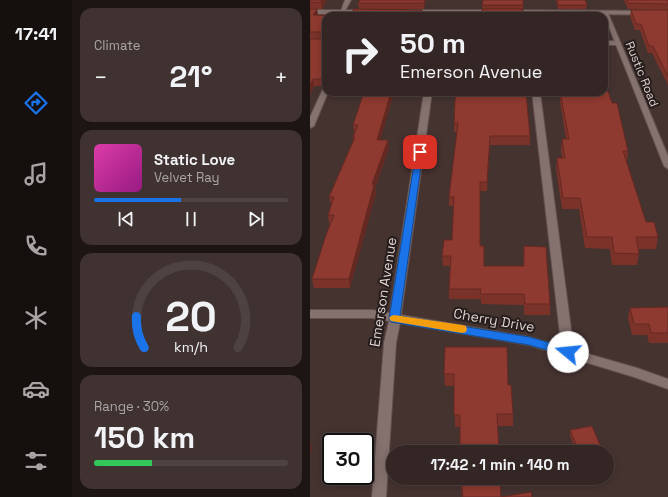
<!DOCTYPE html>
<html lang="en">
<head>
<meta charset="utf-8">
<style>
	:root { --surface:#342624; --page:#3f3231; --text:#f1f3f6; --muted:#a9a5a6; --line:#4e4341; --accent:#1a73e8 }
	body { margin:0; font-family:"Space Grotesk",sans-serif; background:var(--page); color:var(--text); height:100vh; display:flex; flex-direction:column; font-size:15px; white-space:nowrap }
	* { box-sizing:border-box; margin:0 }
	p { font-size:13px; color:var(--muted) }
	.icon { flex:none; width:22px; height:22px; fill:none; stroke:currentColor; stroke-width:2; stroke-linecap:round; stroke-linejoin:round }
	.map { position:relative; flex:1; overflow:hidden }
	.details { display:flex; flex-direction:column; gap:8px; padding:8px; background:#1d1514; width:238px }
	.details>* { flex:none }
	.top-card { position:absolute; left:12px; top:12px; width:286px; height:84px; border-radius:12px; box-shadow:0 2px 10px #0003,0 0 0 1px var(--line); background:#342624; color:var(--text); overflow:hidden }
	.speed { position:absolute; left:12px; top:433px; display:flex; gap:8px; font-size:20px; font-weight:700; text-align:center }
	.speed>* { display:grid; place-content:center; width:52px; height:52px; border-radius:50%; background:var(--surface); box-shadow:0 2px 10px #0003,0 0 0 1px var(--line); line-height:1 }
	.speed .limit { border:2px solid #111; border-radius:6px; background:#fff; color:#111 }
	.pin { position:absolute; display:grid; place-items:center; width:34px; height:34px; color:#fff; margin:-17px; border-radius:8px; box-shadow:0 2px 6px #0006 }
	.me { position:absolute; width:44px; margin:-22px; rotate:287deg; stroke-linejoin:round; filter:drop-shadow(0 0 3px #0008) }
	.turn { display:flex; align-items:center; gap:14px; height:84px; padding:0 12px; font-size:18px }
	.turn .icon { width:52px; height:52px; stroke-width:2.5 }
	.turn b { display:block; font-size:28px; line-height:34px }
	.big { font-size:30px; font-weight:600; line-height:1.1 }
	.details .card { flex:1; display:flex; flex-direction:column; justify-content:center; gap:6px; min-width:0; padding:0 14px; border-radius:12px; background:var(--page) }
	.details .dial { align-items:center; gap:0 }
	.dial svg { height:104px; overflow:visible; fill:none; stroke:var(--line); stroke-width:7; stroke-linecap:round; text-anchor:middle }
	.dial text { fill:var(--text); stroke:none }
	.song { display:flex; align-items:center; gap:12px }
	.cover { width:48px; height:48px; border-radius:6px; background:linear-gradient(135deg,hsl(320 70% 55%),hsl(310 70% 35%)) }
	.played { height:4px; border-radius:2px; background:linear-gradient(90deg,var(--accent) 45%,var(--line) 45%) }
	.keys { display:flex; justify-content:space-around; direction:ltr }
	.heat { display:flex; justify-content:space-between; align-items:center; font-size:22px; direction:ltr }
	.charge { height:6px; border-radius:3px; background:linear-gradient(90deg,#34c759 30%,var(--line) 0) }
	.trip { position:absolute; left:76px; top:445px; width:228px; height:40px; border-radius:20px; background:var(--surface); box-shadow:0 2px 10px #0003,0 0 0 1px var(--line); font-weight:600; line-height:40px; text-align:center }
	main { display:flex; flex:1; min-height:0 }
	.tabs { display:flex; flex-direction:column; width:72px; justify-content:space-around; align-items:center; background:#150f0e; color:var(--muted) }
	.tabs .icon { width:28px; height:28px }
	.tabs .selected { color:var(--accent) }
	.tabs b { font-size:18px; color:var(--text) }
	.map>svg:first-child { display:block }
</style>
</head>
<body>
<main>
<nav class="tabs">
<b>17:41</b>
<svg class="icon selected" aria-label="directions" viewBox="0 0 24 24"><path d="M12 3l9 9-9 9-9-9zM9 14v-3h6M13 9l2 2-2 2"/></svg>
<svg class="icon" aria-label="music" viewBox="0 0 24 24"><path d="M9 18V5l10-2v13"/><circle cx="6" cy="18" r="3"/><circle cx="16" cy="16" r="3"/></svg>
<svg class="icon" aria-label="phone" viewBox="0 0 24 24"><path d="M5 4h4l2 5-3 2q2 4 5 5l2-3 5 2v4C11 20 4 13 5 4z"/></svg>
<svg class="icon" aria-label="climate" viewBox="0 0 24 24"><path d="M12 3v18M4 7l16 10M4 17L20 7"/></svg>
<svg class="icon" aria-label="car" viewBox="0 0 24 24"><path d="M5 17H2v-5l4-1 3-4h7l3 4 3 1v5h-3M9 17h6M6 11h13"/><circle cx="7" cy="17" r="2"/><circle cx="17" cy="17" r="2"/></svg>
<svg class="icon" aria-label="filters" viewBox="0 0 24 24"><path d="M4 7h16M4 17h16"/><circle cx="9" cy="7" r="2"/><circle cx="15" cy="17" r="2"/></svg>
</nav>
<section class="details">
<div class="card"><p>Climate</p>
<div class="heat"><a>−</a><b class="big">21°</b><a>+</a></div>
</div>
<div class="card">
<div class="song"><i class="cover"></i><div><b>Static Love</b><p>Velvet Ray</p></div></div>
<div class="played"></div>
<div class="keys"><svg class="icon" aria-label="previous" viewBox="0 0 24 24"><path d="M18 5L8 12l10 7zM5 5v14"/></svg><svg class="icon" aria-label="pause" viewBox="0 0 24 24"><path d="M8 5v14M16 5v14"/></svg><svg class="icon" aria-label="next" viewBox="0 0 24 24"><path d="M6 5l10 7-10 7zM19 5v14"/></svg></div>
</div>
<div class="card dial"><svg viewBox="0 0 100 80">
<path d="M14 69A42 42 0 1 1 86 69"/>
<path d="M14 69A42 42 0 0 1 8 45" stroke="#1a73e8"/>
<text x="50" y="56" font-size="32" font-weight="700">20</text>
<text x="50" y="72" font-size="11">km/h</text>
</svg></div>
<div class="card"><p>Range · 30%</p><b class="big">150 km</b><div class="charge"></div></div>
</section>
<div class="map">
<svg width="358" height="497" viewBox="0 0 358 497">
	<rect width="100%" height="100%" fill="#453330"/>
	<g fill="none" stroke-linecap="round" stroke-linejoin="round">
		<g stroke="#61514f" stroke-width="2">
			<path id="lane" d="M294,41H308L311,43L308,45H294Z
				M16,87V92H18L4,126L0,128V117L13,89Z
				M222,92H230L264,352L262,355L258,356L254,355L252,352Z"/>
		</g>
		<g stroke="#61514f" stroke-width="2">
			<path id="street" d="M35,0H41L34,13H30Z
				M293,12L298,13L358,156V169L354,166Z
				M114,92H122L91,315L219,337L327,368L358,379V389L324,377L219,345L90,323L86,343L76,497H62L74,343L79,321L63,318H0V310H63L80,313Z"/>
		</g>
		<g stroke="#61514f" stroke-width="2">
			<path id="secondary" d="M0,10H56L59,12L56,14H0Z
				M100,10H184L187,12L184,14L98,13V11Z
				M200,10L358,11V15L198,13V11Z"/>
		</g>
		<use href="#lane" fill="#85716d" fill-rule="evenodd"/>
		<use href="#street" fill="#85716d" fill-rule="evenodd"/>
		<use href="#secondary" fill="#85716d" fill-rule="evenodd"/>
	</g>
	<path fill="#7b3229" d="M0,0H17L12,9H0Z
		M116,0L114,9H49L48,3Z
		M173,0H213V9H172Z
		M246,0H275L277,5L276,9H248Z
		M314,0H358V10L318,9Z
		M0,9H7L8,15L112,16H16V86H4L0,95Z
		M321,10H358V85L342,53H338L330,30H325L320,16Z
		M84,92L70,140H78L79,148L65,188L66,193L40,288H4L2,279L20,223H19L18,215L21,206L19,197L43,140V137L44,132L43,125Z
		M146,92L220,136V145H180L177,191H170V246L174,266H213L214,246L240,304V315H214V305L171,304V299H139V289L141,266H133L132,256L142,240L143,206H139V197L147,132H144V123Z
		M250,92L318,151L317,162L336,222L348,237L346,249H328L329,254L327,265H302L300,249L275,248L269,209H252L246,168L247,158H252L251,149L252,139H256L250,101Z
		M358,307V343H339L337,335H322L318,318L320,308Z
		M135,347L198,385L203,414V426L145,427L144,386H135L134,374Z
		M260,430L290,452H266L260,436Z
		M150,478H190L191,497H222H152Z"/>
	<path fill="#642922" d="M12,0H17L12,9L11,2Z
		M115,0H116L114,9V3Z
		M7,9L8,16L3,15Z
		M3,79L4,86L0,95V85Z
		M81,92H84L68,148L67,140Z
		M180,136V145L177,191V182Z
		M78,140L79,148L65,188L66,193L40,288L39,279L62,184Z
		M0,443L2,448L0,454Z
		M291,447L290,452H269Z"/>
	<path fill="#8f3a30" stroke="#642922" d="M0,0H12L11,2L0,3Z
		M50,0H115L114,3H48Z
		M173,0H213V5H172Z
		M247,0H275L277,5H248Z
		M317,0H358V4L318,3Z
		M0,9H7L3,15L40,16L44,9L112,10L110,16H16V32H0Z
		M172,9H213V16H148L149,12H172Z
		M321,10H358V76L343,46H339L331,24H326Z
		M249,12H279L280,16H248V15H250Z
		M16,38V79H3L0,85V39H15Z
		M294,91H298L302,103H307L318,151H313L336,222H344L348,237H326L329,254L304,253L302,237H277L270,198H253L247,158H255L252,139H259L250,92H294Z
		M54,92H81L67,140H78L62,184L64,185L39,279H2L16,235L24,215H18L24,197H19L45,137H43L48,125H43Z
		M146,92H216L220,136H180L177,182H170V246H174V266H214V246L236,247L240,304H215L214,294H170L171,289H139L141,256H132L134,240H142L144,197H139L148,123H144L145,101Z
		M358,307V333H341L339,324H324L320,308Z
		M135,347H197L198,385H201L203,414H187L189,452H150V415H144V374H134Z
		M282,426L291,447L269,452L260,430Z
		M151,478H190L191,497L221,492L222,497H153Z"/>
	<path fill="#1a73e8" stroke="#114b97" d="M110,149L113,152L90,316L219,337L262,349L263,352L262,354L258,356L219,345L81,322L79,319L106,152Z"/>
	<path fill="#f59e0b" d="M84,315L152,325L156,326L157,329L156,332L152,333L81,321L79,318L81,316Z"/>
	<g text-anchor="middle" dominant-baseline="central" stroke-width="4" stroke-linejoin="round" paint-order="stroke">
		<g font-size="12" fill="#ded2d0" stroke="#251d1b">
			<text transform="translate(332 74) rotate(68)">Rustic Road</text>
		</g>
		<g font-size="14" fill="#ded2d0" stroke="#251d1b">
			<text transform="translate(73 292) rotate(-81)">Emerson Avenue</text>
			<text transform="translate(184 320) rotate(10)">Cherry Drive</text>
		</g>
	</g>
</svg>
<div class="speed"><div class="limit">30</div></div>
<div class="pin" style="left:110px;top:152px;background:#d93025"><svg class="icon" aria-label="arrive" viewBox="0 0 24 24"><path d="M6 21V4h12l-3 4 3 4H6"/></svg></div>
<svg class="me" style="left:258px;top:352px" viewBox="-20 -20 40 40"><circle r="19" fill="#fff"/><path d="M0-13L10 11 0 6-10 11z" fill="#1a73e8"/></svg>
<div class="trip">17:42 · 1 min · 140 m</div>
<div class="top-card">
<div class="turn"><svg class="icon" aria-label="right" viewBox="0 0 24 24"><path d="M7 20v-9h11M14 6l5 5-5 5"/></svg><div><b>50 m</b>Emerson Avenue</div></div>
</div>
</div>
</main>
</body>
</html>
